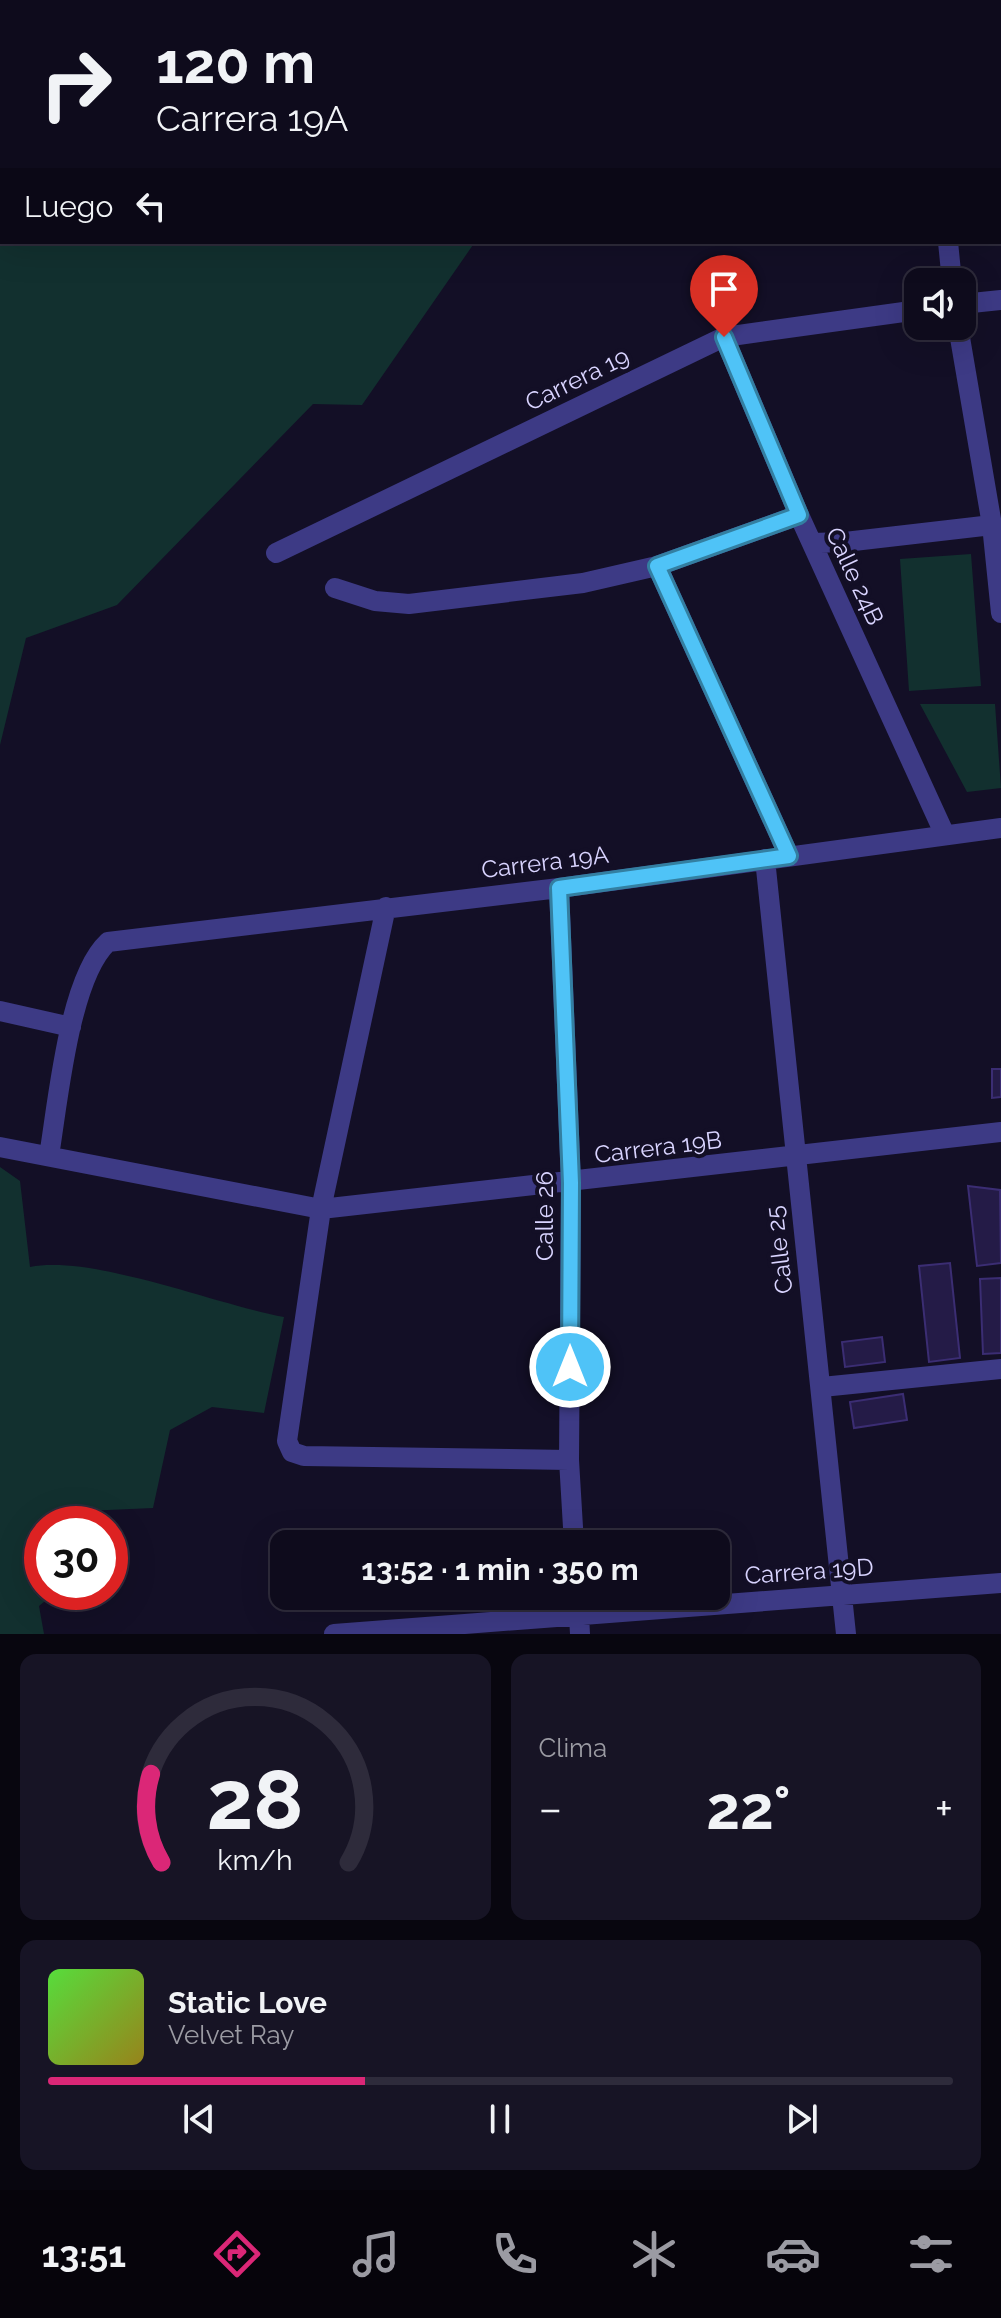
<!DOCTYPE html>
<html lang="es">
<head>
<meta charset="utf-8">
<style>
	:root { --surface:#0e0b1c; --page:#171425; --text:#f1f3f6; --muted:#9b9ba3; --line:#2e2b3b; --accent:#db2777 }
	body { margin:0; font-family:Raleway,sans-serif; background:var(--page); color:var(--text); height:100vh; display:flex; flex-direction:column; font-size:30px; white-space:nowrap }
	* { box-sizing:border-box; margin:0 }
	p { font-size:26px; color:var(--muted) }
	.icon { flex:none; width:44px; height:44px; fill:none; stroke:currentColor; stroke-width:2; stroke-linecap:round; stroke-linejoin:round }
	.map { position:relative; height:1634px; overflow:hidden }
	.sheet { display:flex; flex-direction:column; gap:20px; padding:20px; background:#08060f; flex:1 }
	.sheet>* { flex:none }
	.hud { position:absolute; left:0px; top:0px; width:1002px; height:244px; box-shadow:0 8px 32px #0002,0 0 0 2px var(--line); background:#0e0b1c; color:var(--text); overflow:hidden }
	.fabs { position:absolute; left:904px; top:268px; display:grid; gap:16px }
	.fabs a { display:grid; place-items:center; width:72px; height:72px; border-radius:16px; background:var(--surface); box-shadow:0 8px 32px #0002,0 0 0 2px var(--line); font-size:40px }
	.speed { position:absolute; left:24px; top:1506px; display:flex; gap:16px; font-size:40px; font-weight:700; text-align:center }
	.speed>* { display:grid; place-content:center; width:104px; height:104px; border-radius:50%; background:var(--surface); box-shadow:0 8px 32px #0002,0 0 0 2px var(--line); line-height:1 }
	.speed .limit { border:12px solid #d22; background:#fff; color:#111 }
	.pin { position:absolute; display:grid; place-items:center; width:68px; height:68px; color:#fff; margin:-82px -34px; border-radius:50% 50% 50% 0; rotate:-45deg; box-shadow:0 0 8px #0007 }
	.pin .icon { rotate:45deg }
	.me { position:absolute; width:88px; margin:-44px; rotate:0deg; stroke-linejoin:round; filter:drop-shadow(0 0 6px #0008) }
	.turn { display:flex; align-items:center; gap:28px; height:168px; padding:0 24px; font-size:36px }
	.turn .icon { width:104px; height:104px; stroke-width:2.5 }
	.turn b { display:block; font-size:56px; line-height:68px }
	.then { display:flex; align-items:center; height:76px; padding:0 24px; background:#0003; gap:16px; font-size:30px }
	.big { font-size:60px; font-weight:700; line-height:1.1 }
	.sheet .tile { flex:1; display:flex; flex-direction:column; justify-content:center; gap:12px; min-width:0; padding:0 28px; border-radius:16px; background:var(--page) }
	.sheet .dial { align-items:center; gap:0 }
	.dial svg { height:208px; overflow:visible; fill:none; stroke:var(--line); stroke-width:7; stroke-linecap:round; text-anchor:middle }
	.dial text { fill:var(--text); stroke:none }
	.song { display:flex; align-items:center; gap:24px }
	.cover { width:96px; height:96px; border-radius:12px; background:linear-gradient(135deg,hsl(110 70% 55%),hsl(50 70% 35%)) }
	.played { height:8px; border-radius:4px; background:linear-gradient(90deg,var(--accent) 35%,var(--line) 35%) }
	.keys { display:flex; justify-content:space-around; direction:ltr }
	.heat { display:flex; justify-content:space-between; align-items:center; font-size:44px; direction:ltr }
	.sheet .tiles { flex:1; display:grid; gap:20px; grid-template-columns:1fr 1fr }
	.tile:last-child { grid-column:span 2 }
	.trip { position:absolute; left:270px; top:1530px; width:460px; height:80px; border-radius:16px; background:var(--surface); box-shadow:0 8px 32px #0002,0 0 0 2px var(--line); font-weight:700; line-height:80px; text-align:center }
	.tabs { display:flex; height:128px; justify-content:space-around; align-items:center; background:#06040b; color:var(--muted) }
	.tabs .icon { width:56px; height:56px }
	.tabs .current { color:var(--accent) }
	.tabs b { font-size:36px; color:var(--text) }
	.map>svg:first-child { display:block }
</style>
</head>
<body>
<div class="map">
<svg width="1001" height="1634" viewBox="0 0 1001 1634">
	<rect width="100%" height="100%" fill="#130f26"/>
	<path fill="#12302f" d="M0,0L581,2H2V242H475L362,405L313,404L117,605L26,638L0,745Z
		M971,554L981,686L909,691L900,559Z
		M920,704H995L1001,788L967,792Z
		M0,1167L20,1181L30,1267C95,1255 214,1304 284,1317L264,1413L212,1407L170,1430L153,1508L85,1511V1524H42V1592H56L39,1606L44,1634H0Z"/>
	<path fill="#241b47" stroke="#3b2d73" stroke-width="2" d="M992,1069H1001V1097L992,1098Z
		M968,1186L1000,1190L1001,1263L977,1266Z
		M950,1263L960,1358L929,1362L919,1266Z
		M1001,1278V1353L983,1354L980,1279Z
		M882,1337L885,1362L845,1367L842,1342Z
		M903,1394L907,1420L854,1428L850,1402Z"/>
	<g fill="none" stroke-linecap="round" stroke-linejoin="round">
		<path stroke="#3d3a85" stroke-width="20" d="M921,0V2
			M1000,11H1001
			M1000,148H1001
			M948,242L952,282
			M962,304L1001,300
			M958,326L992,525L1001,613
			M724,337L799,515L945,835
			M812,543L845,542L992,525
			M276,553L724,337L918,310
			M657,566L789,856
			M335,588L375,601L409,604L583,583L657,566L799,515
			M765,859L846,1634
			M559,888L571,1183L569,1460L574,1544
			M386,907L321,1209L287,1441L292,1452L304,1456L569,1460
			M0,1011L71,1027
			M0,1147L321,1209L1001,1132
			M49,1156C58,1102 69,978 108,942L559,888L1001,828
			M822,1387L1001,1369
			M578,1596L580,1634
			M334,1634L1001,1583"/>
	</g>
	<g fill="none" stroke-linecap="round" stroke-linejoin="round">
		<g stroke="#337fa1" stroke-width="20">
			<path id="route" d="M570,1367L571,1183L559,888L789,856L657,566L799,515L724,337"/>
		</g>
		<use href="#route" stroke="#4fc3f7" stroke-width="14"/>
	</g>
	<g text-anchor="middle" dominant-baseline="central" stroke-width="8" stroke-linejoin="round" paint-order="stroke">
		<g font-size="24" fill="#d9d4ff" stroke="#130f26">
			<text transform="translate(577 379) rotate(-26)">Carrera 19</text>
			<text transform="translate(855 576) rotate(65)">Calle 24B</text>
			<text transform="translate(545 862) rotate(-7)">Carrera 19A</text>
			<text transform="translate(658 1147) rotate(-7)">Carrera 19B</text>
			<text transform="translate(544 1216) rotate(-90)">Calle 26</text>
			<text transform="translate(779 1250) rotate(-97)">Calle 25</text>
			<text transform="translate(809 1571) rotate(-4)">Carrera 19D</text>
		</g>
	</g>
</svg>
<div class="fabs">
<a><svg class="icon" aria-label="sound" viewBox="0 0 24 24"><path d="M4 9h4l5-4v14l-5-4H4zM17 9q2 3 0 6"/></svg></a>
</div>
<div class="speed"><div class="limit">30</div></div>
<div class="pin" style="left:724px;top:337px;background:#d93025"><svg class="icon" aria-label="arrive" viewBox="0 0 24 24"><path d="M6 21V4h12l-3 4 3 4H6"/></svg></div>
<svg class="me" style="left:570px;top:1367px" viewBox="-20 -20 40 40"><circle r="17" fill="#4fc3f7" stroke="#fff" stroke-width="3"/><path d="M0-11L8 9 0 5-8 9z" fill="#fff"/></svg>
<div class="trip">13:52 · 1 min · 350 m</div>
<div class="hud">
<div class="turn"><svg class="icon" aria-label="right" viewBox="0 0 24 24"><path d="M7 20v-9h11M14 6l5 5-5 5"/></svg><div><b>120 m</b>Carrera 19A</div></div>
<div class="then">Luego<svg class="icon" aria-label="left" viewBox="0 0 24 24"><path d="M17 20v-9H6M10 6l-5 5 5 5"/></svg></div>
</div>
</div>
<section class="sheet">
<div class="tiles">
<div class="tile dial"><svg viewBox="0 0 100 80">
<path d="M14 69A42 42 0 1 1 86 69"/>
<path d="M14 69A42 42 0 0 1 10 35" stroke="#db2777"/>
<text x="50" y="56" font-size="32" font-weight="700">28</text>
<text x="50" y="72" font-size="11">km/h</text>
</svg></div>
<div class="tile"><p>Clima</p>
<div class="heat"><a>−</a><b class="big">22°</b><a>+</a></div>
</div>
<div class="tile">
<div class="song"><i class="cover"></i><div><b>Static Love</b><p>Velvet Ray</p></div></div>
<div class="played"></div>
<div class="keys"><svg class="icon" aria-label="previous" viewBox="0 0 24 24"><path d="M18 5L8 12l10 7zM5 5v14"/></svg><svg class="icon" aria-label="pause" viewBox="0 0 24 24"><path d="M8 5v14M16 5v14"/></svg><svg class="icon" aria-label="next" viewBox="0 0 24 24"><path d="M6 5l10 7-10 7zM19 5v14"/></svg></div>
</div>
</div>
</section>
<nav class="tabs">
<b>13:51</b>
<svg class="icon current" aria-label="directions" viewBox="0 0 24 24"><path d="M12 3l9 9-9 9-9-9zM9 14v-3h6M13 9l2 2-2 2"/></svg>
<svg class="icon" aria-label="music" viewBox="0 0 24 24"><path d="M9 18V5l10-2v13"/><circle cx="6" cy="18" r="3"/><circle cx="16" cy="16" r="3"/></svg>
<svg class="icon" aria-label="phone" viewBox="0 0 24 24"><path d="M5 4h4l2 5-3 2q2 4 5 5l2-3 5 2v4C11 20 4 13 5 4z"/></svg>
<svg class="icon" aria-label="climate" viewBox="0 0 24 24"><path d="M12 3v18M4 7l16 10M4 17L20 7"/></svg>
<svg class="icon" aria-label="car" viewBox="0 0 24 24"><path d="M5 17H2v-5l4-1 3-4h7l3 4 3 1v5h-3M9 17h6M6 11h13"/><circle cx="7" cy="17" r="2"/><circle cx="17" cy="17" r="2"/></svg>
<svg class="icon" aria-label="filters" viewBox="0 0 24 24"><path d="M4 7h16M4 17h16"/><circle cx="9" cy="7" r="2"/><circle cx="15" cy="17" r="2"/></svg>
</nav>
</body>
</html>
